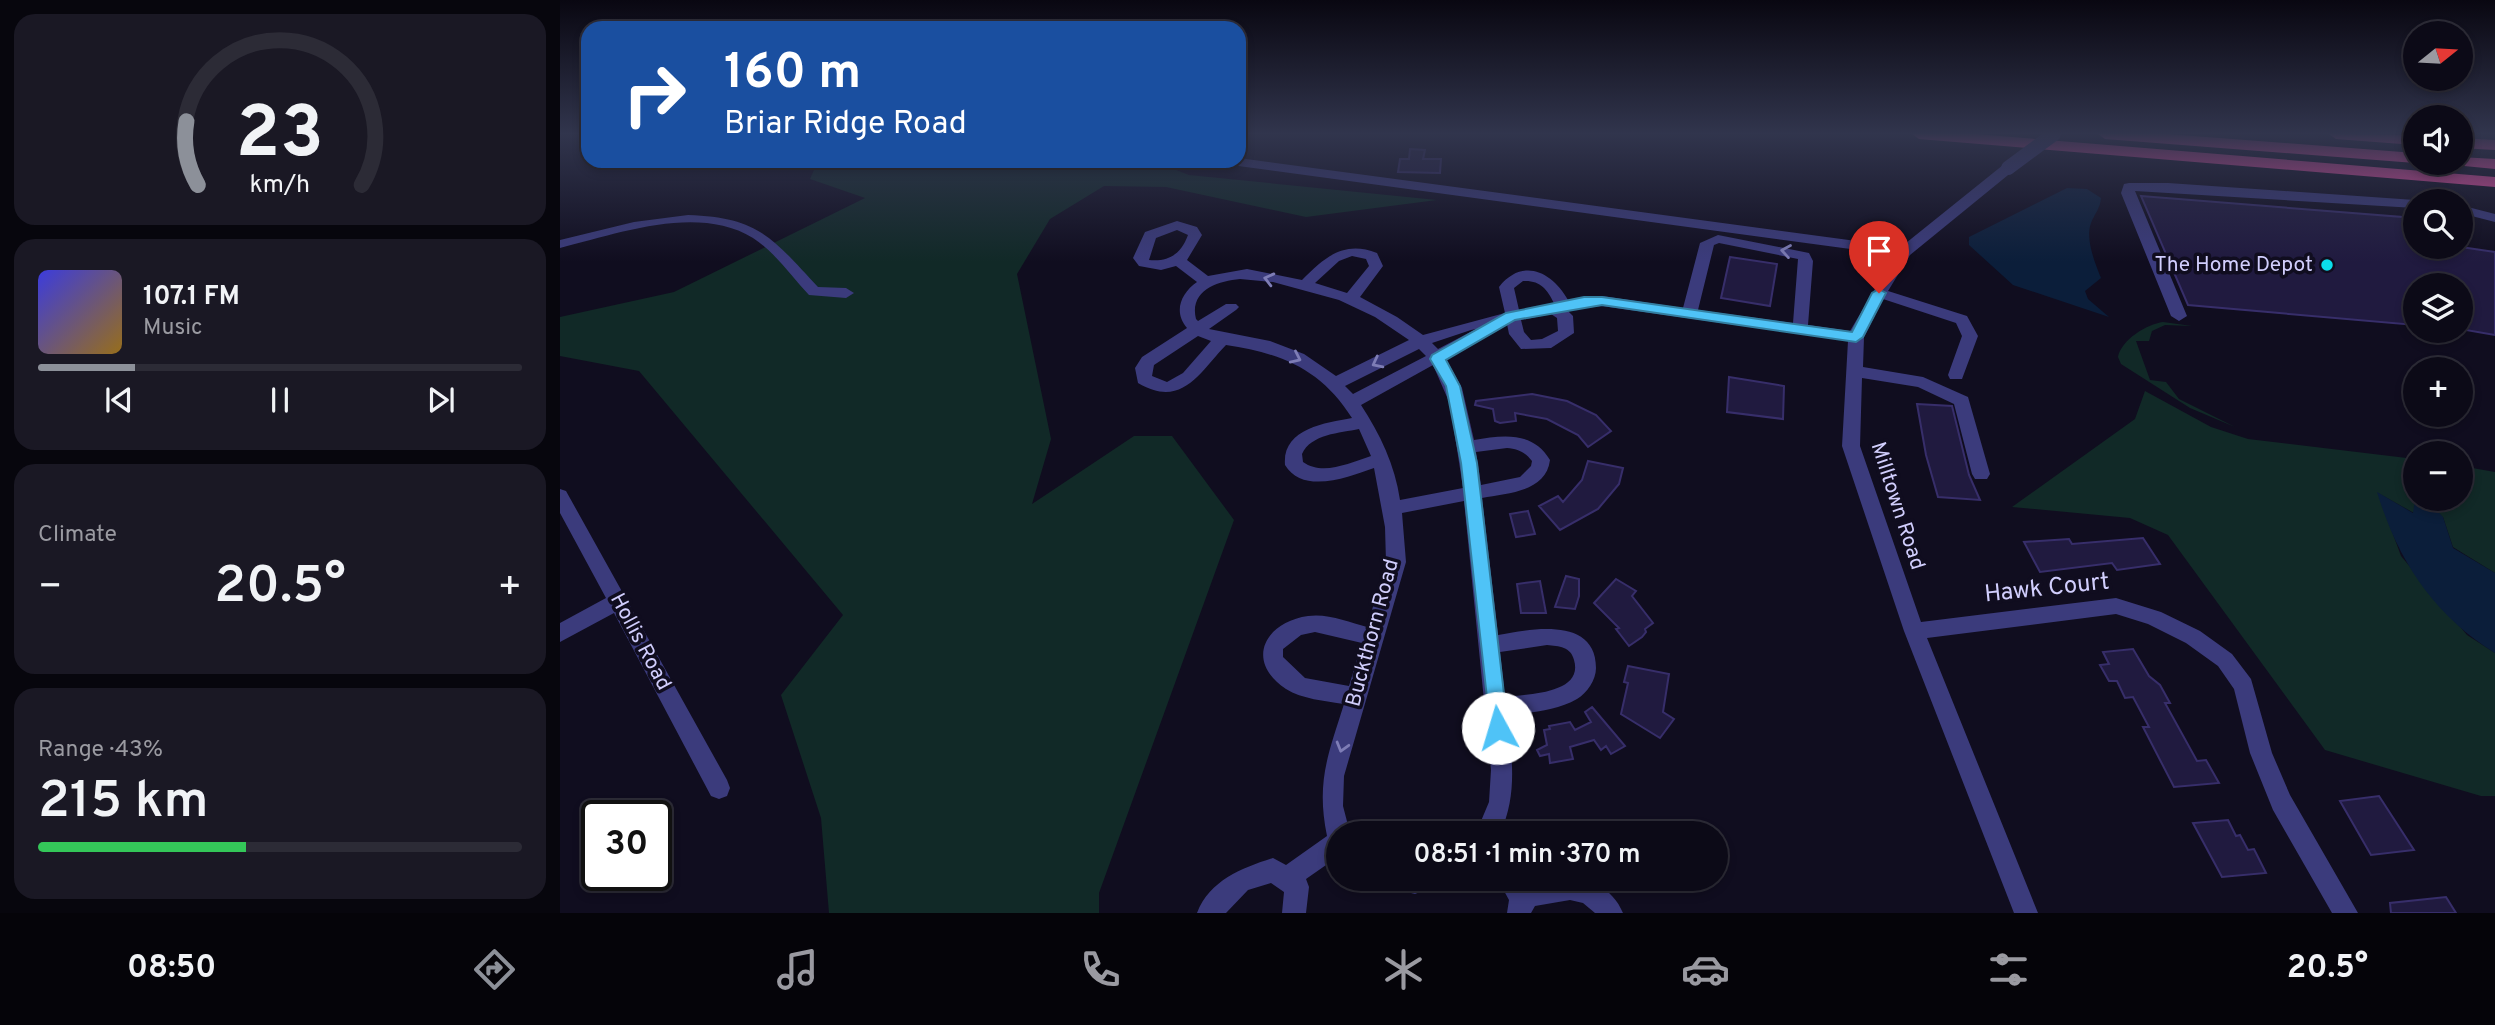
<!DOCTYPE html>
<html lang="en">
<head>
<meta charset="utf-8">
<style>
	:root { --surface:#0c0a17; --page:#1a1824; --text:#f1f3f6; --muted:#9a9aa1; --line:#2c2b36; --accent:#8c9099 }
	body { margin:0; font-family:Overpass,sans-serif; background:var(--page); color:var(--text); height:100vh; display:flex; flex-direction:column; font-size:26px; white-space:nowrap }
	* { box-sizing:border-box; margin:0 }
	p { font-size:23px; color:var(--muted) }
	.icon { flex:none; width:38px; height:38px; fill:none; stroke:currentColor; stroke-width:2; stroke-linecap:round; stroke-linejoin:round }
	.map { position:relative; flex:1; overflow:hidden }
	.details { display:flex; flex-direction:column; gap:14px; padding:14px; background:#07060d; width:560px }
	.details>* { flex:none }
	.banner { position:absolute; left:21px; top:21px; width:665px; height:147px; border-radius:21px; box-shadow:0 4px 10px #0003,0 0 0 2px var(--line); background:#1a4fa0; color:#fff; overflow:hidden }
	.needle { width:46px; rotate:72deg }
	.tools { position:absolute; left:1843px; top:21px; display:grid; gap:14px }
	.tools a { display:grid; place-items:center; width:70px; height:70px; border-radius:50%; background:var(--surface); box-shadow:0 4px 10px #0003,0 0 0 2px var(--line); font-size:35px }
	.speed { position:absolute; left:21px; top:800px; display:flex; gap:14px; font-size:35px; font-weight:700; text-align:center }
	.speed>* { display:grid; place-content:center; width:91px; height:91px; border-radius:50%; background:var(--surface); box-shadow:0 4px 10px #0003,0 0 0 2px var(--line); line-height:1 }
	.speed .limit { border:4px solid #111; border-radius:10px; background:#fff; color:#111 }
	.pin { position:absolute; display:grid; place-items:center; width:60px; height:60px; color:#fff; margin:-72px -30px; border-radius:50% 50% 50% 0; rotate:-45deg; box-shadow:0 0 7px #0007 }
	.pin .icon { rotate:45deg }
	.me { position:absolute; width:77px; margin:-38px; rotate:354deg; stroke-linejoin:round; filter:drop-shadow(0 0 5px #0008) }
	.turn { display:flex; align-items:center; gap:24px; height:147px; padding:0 28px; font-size:32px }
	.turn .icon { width:91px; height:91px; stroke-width:2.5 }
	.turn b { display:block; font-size:49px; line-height:60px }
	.big { font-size:52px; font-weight:600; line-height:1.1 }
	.details .tile { flex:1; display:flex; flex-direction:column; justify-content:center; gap:10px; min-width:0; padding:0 24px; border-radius:21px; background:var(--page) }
	.details .dial { align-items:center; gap:0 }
	.dial svg { height:182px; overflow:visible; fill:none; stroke:var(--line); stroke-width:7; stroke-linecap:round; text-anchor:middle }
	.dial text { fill:var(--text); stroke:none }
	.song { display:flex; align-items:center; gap:21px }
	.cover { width:84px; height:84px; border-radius:10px; background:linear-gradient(135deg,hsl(240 70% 55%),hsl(40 70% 35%)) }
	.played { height:7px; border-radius:4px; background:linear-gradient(90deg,var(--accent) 20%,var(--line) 20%) }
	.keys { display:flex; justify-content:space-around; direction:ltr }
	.heat { display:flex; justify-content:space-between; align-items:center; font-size:38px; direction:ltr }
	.charge { height:10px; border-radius:5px; background:linear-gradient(90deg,#34c759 43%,var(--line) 0) }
	.trip { position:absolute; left:766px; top:821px; width:402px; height:70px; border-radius:35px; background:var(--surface); box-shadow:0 4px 10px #0003,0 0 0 2px var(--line); font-weight:600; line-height:70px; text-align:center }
	.tab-bar { display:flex; height:112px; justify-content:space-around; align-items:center; background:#050409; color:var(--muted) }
	.tab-bar .icon { width:49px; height:49px }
	.tab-bar .on { color:var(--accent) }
	.tab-bar b { font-size:32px; color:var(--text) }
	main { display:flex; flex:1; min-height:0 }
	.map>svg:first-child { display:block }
</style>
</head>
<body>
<main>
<section class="details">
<div class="tile dial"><svg viewBox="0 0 100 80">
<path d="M14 69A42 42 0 1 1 86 69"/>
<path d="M14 69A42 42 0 0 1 9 41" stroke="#8c9099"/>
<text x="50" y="56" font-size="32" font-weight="700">23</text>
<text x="50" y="72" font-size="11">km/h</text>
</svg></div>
<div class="tile">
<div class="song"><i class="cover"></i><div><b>107.1 FM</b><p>Music</p></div></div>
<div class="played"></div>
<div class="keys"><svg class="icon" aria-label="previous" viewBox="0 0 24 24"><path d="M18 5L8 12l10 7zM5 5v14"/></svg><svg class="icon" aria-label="pause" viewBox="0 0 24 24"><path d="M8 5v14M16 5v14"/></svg><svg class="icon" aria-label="next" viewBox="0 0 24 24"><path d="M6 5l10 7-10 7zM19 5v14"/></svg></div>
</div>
<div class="tile"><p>Climate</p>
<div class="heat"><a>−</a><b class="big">20.5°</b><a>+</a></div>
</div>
<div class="tile"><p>Range · 43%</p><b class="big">215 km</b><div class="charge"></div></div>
</section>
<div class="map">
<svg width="1935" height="913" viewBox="0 0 1935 913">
	<rect width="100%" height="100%" fill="#100d1f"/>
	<path fill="#112927" d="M258,161H593L629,175L877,200L746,217L606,187L544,186L490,219L457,274L491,439L472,504L574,436H612L674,520L539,893V913H269L261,818L221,695L283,615L79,371L0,356V317L114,292L305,198L250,179Z
		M1603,322L1632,326L1605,325L1592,331L1589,341H1576L1590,380L1606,382L1619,399L1675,427L1630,408L1561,364L1558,357C1561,340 1587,324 1603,322Z
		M1585,391L1651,427L1688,439L1855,459V499H1900L1901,466L1935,472V573L1893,547L1883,517L1854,513L1818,493L1841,556L1907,635L1935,653V796H1921L1765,750L1608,535L1570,518L1452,507L1575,419Z"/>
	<path fill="#0b1e3a" d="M1507,188L1527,189L1541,198C1540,209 1535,213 1531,223C1525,239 1535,263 1541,278L1525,291L1528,299L1549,317L1453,285L1409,245V237Z
		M1817,492L1853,513L1855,500L1868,501L1883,517L1893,548L1935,573V653C1874,615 1838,561 1817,492Z"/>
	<path fill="#201a3f" stroke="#372e6a" stroke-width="2" d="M850,149L865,150L863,159H881L880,173L838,172L840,159H849Z
		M1581,196L1855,218V247H1901L1935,252V335L1900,329V285H1855V325L1628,305Z
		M1170,257L1217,264L1210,306L1161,298Z
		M1169,377L1224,386L1223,419L1167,412Z
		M972,394L1007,401L1036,415L1051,431L1028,447L1018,435L987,419L955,413L956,421L940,423L935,421L933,409L915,405L916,401Z
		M1357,404L1392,406L1409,475L1420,500L1378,497L1366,455Z
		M1028,461L1063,468L1059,484L1038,509L1000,530L979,506L998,496L1003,502L1022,480Z
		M968,511L975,534L956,537L950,514Z
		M1583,538L1600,564L1557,570L1552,563L1480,572L1464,542L1509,539L1512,544Z
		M1006,576L1019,579V596L1015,609L995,607Z
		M1056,579L1076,591L1072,596L1093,623L1085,629L1086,632L1082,637L1069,646L1056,629L1059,628L1034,603Z
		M980,581L986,613H961L957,584Z
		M1573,649L1589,676L1600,685L1610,703H1605L1637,761L1646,760L1659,783L1614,787L1583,727H1589L1573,697L1565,698L1557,681H1549L1540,665L1549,664L1543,652Z
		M1068,666L1109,674L1103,712L1114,719L1100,738L1061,714L1068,683L1064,682Z
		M1032,707L1065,746L1051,754L1046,746L1041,750L1034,740L1010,747L1013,759L990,763L989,754L980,756L977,750L987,745L984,730L990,729L989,726L1010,722L1015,730L1031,722L1025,712Z
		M1819,796L1854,850L1811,855L1780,801Z
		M1668,820L1676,836L1680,835L1688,850L1694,849L1706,873L1662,877L1633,823Z
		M1886,897L1896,913H1831L1830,903Z"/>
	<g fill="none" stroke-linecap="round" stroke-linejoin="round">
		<path fill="#3b3b7c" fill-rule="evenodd" d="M679,158L1341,247L1443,165H1453V171L1350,255L1328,291L1407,316L1418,336L1402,379H1390L1388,375L1402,336L1396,323L1323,299L1304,337L1303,367L1363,377L1408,397L1430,474L1427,479H1415L1412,474L1394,404L1358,387L1302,378L1300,446L1361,622L1556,598L1601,612L1640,631L1672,654L1691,679L1712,753L1730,795L1798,913H1772L1713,810L1690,753L1674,689L1658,666L1626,643L1588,624L1556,614L1367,638L1478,913H1454L1344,631L1282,446L1288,341L1042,306L1007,310L1013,316L1014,333L991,348L961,349L949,334L947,324L886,359L902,388L914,440C943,435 973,431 990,460C986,492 948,493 922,498L938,635C970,629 1036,616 1036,668C1036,680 1027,693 1017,699C996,711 970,712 947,716C952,756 958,795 940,833H916L929,802L931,770L904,501L842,513L846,562L784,776L783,806L790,833H779V856L746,879L749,887L746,913H722L724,892L711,883L688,890L666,913H637C650,880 682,868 713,858L726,865L767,836C756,782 768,755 784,704C765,701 742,699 726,689C684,661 705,622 748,616C767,613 789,622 807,627L826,562L825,527L814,468C789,477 743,495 725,465C722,429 764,423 792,418C761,369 721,353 666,345C639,373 622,409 578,383L575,368L582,357L627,328C613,312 621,293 637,282L616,266L601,270L579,266L573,258L585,232L617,221L637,227L642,235L627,260L648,276L687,269L742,280C765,257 784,240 817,253L823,266L800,297L837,317L863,335L945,313L939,287C963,257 992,272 1008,300L1042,296L1123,308L1140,243L1158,235L1249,253L1253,261L1248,325L1290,331L1335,255L671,165L664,161H679ZM617,230L628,235C621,254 609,262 589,260L596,238ZM1159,243L1238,259L1233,323L1138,310L1154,245ZM792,256L806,259L809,266L787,293L755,283L779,261ZM680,279L713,282L779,300L815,317L849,340L776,376L744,354L710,341L649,329L676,310L679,307L676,304H666L638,321L636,319C629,291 657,281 680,279ZM963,281C980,280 987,289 994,303L959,310L954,288ZM991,314L997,318L998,331L982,339L971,340L964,332L961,320ZM916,329L878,349L872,343L911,330ZM638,336L651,341L623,373L607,382L592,376L594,365ZM859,349L866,356L793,394L785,386ZM873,365L890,404L903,488L840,500C835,465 820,434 801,405ZM799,429L811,456C789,463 763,476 743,462L742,454C751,434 780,433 799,429ZM947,448C958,449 965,452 972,461L971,466L960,477L921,485L916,452ZM755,632L802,643L789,686L745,678L723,657V649L741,635ZM987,645C999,646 1011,647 1014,660C1024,694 966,694 945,697L940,652Z
			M1608,183L1855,200L1860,201H1855V208L1575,191L1627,316L1619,321L1611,316L1561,193L1564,184L1569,183Z
			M1900,205L1935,214V222L1900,213Z
			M128,215C199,217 213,239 258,287L286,288L294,293L286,298L249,295C231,276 215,252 193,238C137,204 58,234 0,248V240L74,222Z
			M0,489L6,491L167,780L170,788L167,796L159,799L151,796L54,613L0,642V623L46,598L0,513Z
			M819,878H879L875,886L855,894L823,886Z
			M937,878H963L967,884C1002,873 1047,874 1063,913H1035L1023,903L1010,900L975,906L971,913H947L949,900Z"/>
		<path fill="#f74fa6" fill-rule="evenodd" d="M1352,134H1416L1935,177V187L1359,139Z
			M1538,134H1607L1855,153V163L1545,139Z
			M1769,134L1855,135V145L1776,139Z
			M1900,138L1935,140V150L1900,148Z
			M1900,157L1935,159V169L1894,165L1893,163H1900Z"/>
		<path stroke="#3b3b7c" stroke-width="14" d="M1448,168L1494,134"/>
	</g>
	<defs><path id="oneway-chevron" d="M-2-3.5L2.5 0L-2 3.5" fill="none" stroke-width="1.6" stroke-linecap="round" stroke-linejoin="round" transform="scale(1.75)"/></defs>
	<g stroke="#7e7db6">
		<use href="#oneway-chevron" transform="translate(1226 251) rotate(-170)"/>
		<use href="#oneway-chevron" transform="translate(709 279) rotate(-166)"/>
		<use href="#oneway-chevron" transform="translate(736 358) rotate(25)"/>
		<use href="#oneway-chevron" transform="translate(817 363) rotate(153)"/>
		<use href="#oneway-chevron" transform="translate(782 747) rotate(106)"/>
	</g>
	<linearGradient id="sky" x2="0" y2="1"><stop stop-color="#090711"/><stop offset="0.51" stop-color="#31354d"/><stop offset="1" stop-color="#31354d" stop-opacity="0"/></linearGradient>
	<rect width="1935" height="262" fill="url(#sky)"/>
	<path fill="#4fc3f7" stroke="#337fa1" stroke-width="2" d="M1319,289L1326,293L1303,337L1296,342L1042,305L955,320L886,360L900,386L917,463L948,728L945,734L938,737L931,734L901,463L886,386L870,359L872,355L946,313L1024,297H1042L1292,332L1312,293Z"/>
	<circle fill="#0bdeeb" stroke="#100d1f" stroke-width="2.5" cx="1767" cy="265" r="7"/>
	<g text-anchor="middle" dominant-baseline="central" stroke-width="7" stroke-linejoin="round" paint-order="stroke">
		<g font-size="21" fill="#d1cefd" stroke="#100d1f" text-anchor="end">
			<text x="1753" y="265">The Home Depot</text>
		</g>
		<g font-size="21" fill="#d1cefd" stroke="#100d1f">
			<text transform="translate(1337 506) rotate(72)">Milltown Road</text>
			<text transform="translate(813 633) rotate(-75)">Buckthorn Road</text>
			<text transform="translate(80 642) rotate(62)">Hollis Road</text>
		</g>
		<g font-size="24" fill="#d1cefd" stroke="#100d1f">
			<text transform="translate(1487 589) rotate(-6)">Hawk Court</text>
		</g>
	</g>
</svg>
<div class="tools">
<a><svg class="needle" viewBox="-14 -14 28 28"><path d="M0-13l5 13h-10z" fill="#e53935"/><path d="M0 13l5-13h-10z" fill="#9a9aa1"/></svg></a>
<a><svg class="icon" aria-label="sound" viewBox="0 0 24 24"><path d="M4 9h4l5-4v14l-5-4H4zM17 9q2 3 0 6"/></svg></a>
<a><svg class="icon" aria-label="search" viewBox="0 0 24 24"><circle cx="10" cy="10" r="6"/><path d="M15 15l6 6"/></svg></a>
<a><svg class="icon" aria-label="layers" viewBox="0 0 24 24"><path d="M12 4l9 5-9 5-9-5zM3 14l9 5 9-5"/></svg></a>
<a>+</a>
<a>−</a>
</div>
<div class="speed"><div class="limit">30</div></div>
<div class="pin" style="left:1319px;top:293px;background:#d93025"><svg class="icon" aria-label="arrive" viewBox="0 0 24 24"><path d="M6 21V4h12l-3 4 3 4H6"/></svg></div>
<svg class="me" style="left:938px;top:728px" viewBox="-20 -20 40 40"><circle r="19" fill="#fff"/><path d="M0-13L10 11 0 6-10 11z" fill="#4fc3f7"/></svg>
<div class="trip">08:51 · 1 min · 370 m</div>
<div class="banner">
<div class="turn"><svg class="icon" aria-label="right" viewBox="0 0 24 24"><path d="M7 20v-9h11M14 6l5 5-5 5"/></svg><div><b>160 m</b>Briar Ridge Road</div></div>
</div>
</div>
</main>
<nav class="tab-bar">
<b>08:50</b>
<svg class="icon on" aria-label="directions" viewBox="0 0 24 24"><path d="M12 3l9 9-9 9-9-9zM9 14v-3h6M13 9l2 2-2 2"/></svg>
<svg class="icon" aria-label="music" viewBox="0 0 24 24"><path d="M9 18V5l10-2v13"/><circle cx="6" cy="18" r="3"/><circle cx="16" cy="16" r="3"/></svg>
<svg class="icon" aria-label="phone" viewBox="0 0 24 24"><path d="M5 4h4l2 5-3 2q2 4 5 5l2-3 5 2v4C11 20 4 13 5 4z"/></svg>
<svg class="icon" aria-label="climate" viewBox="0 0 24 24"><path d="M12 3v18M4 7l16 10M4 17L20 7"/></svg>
<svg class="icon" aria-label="car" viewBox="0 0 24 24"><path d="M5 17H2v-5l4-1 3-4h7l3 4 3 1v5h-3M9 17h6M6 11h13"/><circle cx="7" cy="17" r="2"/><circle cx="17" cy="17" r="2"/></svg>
<svg class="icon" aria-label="filters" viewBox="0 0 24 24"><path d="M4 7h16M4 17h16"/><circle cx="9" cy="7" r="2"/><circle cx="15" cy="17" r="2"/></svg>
<b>20.5°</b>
</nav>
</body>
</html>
